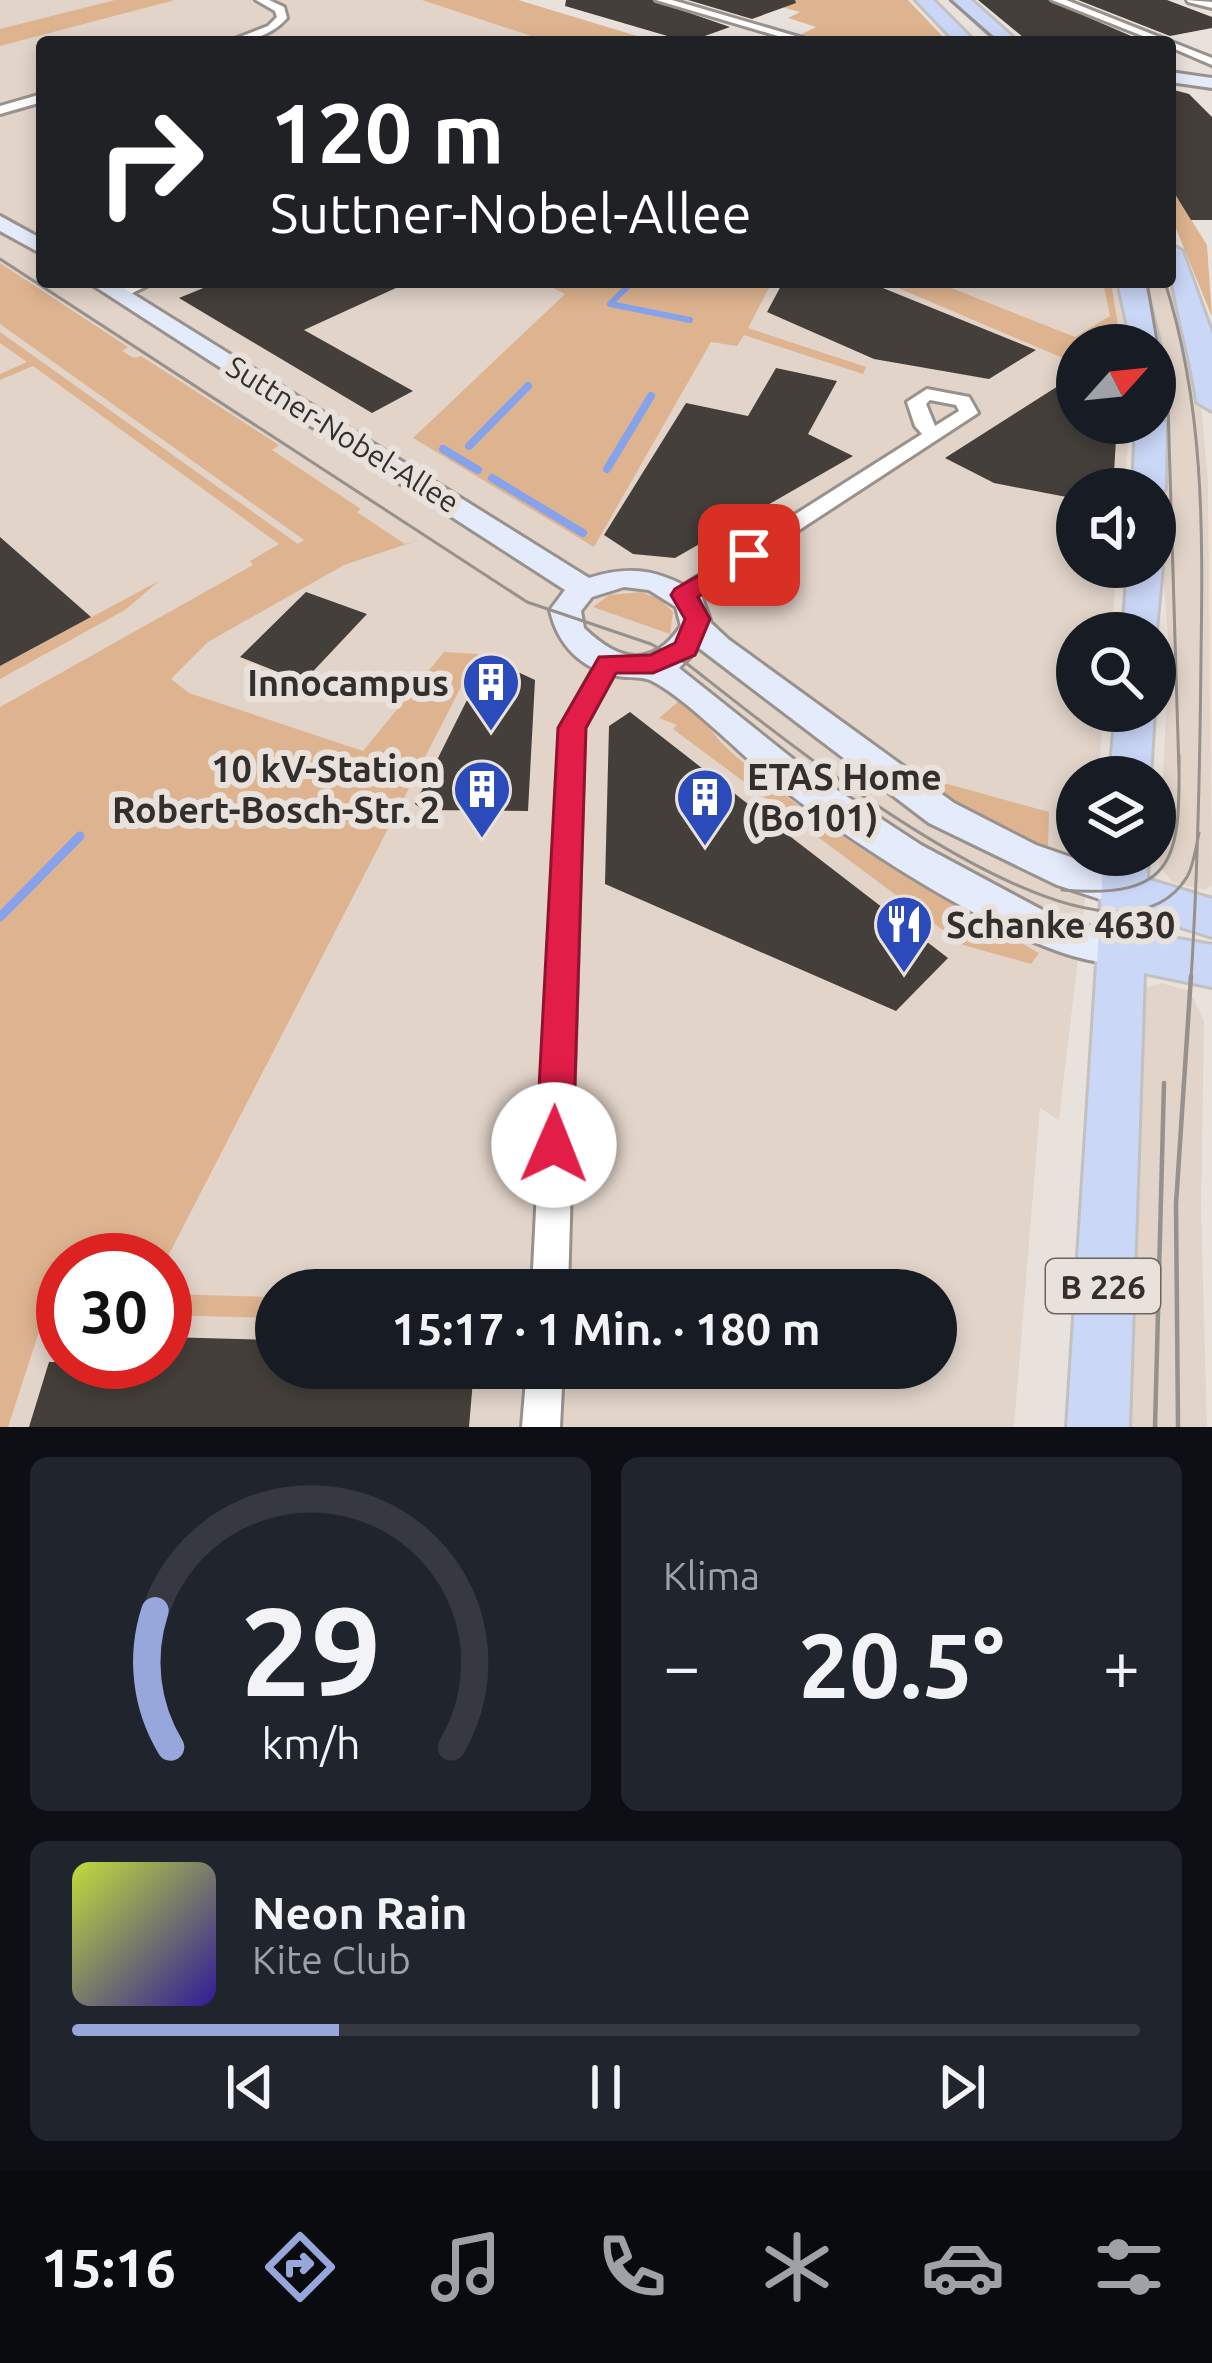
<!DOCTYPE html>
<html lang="de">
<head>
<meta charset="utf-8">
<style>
	:root { --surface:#171b24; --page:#20242c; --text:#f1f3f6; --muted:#9ea1a6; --line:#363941; --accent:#98a7db }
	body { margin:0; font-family:Ubuntu,sans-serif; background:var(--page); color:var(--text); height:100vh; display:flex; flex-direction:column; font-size:45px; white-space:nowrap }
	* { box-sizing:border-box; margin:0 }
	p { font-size:39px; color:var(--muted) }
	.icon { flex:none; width:66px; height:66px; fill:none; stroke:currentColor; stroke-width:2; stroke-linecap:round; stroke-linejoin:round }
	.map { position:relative; height:1427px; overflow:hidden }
	.sheet { display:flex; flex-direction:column; gap:30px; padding:30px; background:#0d0f14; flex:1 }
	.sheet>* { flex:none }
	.banner { position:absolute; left:36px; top:36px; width:1140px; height:252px; border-radius:12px; box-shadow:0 6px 18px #0003; background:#202124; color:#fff; overflow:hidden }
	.needle { width:78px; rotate:63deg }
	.controls { position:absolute; left:1056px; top:324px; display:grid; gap:24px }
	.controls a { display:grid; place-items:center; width:120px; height:120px; border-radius:50%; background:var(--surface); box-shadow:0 6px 18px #0003; font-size:60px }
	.speed { position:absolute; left:36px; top:1233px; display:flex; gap:24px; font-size:60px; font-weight:700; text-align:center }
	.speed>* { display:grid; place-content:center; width:156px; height:156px; border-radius:50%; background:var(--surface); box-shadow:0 6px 18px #0003; line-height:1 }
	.speed .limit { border:18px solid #d22; background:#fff; color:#111 }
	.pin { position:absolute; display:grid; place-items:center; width:102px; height:102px; color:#fff; margin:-51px; border-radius:24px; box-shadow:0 6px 18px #0006 }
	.me { position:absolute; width:132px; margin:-66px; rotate:1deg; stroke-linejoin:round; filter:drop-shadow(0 0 9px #0008) }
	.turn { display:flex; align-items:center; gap:42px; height:252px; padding:0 36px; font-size:54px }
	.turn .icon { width:156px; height:156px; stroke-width:2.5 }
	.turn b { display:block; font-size:84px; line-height:102px }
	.big { font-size:90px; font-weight:700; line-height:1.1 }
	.sheet .widget { flex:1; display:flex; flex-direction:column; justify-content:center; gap:18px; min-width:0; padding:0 42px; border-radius:18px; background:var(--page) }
	.sheet .dial { align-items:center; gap:0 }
	.dial svg { height:312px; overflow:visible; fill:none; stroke:var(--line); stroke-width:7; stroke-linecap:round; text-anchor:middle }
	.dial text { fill:var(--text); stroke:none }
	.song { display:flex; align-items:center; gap:36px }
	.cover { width:144px; height:144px; border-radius:18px; background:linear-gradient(135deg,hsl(70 70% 55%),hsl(250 70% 35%)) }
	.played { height:12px; border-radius:6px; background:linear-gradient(90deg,var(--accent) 25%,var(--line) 25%) }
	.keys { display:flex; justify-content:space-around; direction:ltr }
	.heat { display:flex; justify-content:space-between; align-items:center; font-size:66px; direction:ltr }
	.sheet .tiles { flex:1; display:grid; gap:30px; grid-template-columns:1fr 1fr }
	.widget:last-child { grid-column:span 2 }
	.trip { position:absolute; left:255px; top:1269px; width:702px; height:120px; border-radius:60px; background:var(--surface); box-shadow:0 6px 18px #0003; font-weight:700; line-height:120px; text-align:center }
	.menu { display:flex; height:192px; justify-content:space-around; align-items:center; background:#090b0e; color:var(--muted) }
	.menu .icon { width:84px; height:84px }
	.menu .active { color:var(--accent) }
	.menu b { font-size:54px; color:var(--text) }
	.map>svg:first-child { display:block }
</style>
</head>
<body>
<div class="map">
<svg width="1212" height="1427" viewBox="0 0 1212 1427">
	<rect width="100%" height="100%" fill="#e9e2dc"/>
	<path fill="#e2d4c9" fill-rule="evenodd" d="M0,0H518L652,42H42V282H1121L1130,345H1077V423H1130L1124,489H1077V567H1117L1111,633H1077V711H1104L1098,777H1077V855H1090L1059,1120L1040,1108L1014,1427H0ZM63,1260H165V1362H63ZM276,1290H936V1368H276Z
		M1170,279L1201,402L1208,483L1212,884L1205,890L1172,882L1159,865L1169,649L1162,561L1164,398L1141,282Z
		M1161,983L1190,991L1204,1021L1201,1208L1207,1427H1122L1143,989Z"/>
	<path fill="#deb490" d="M115,0H175L0,46V29Z
		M422,0H518L657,42H550Z
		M755,0H908L948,42L817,39L800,35L816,27L788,18L800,12Z
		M1170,186L1207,245L1212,317L1170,214Z
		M0,263L128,347L122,351L134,358L141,356L279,445L272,450L361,509L357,512L405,544L419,540L344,565L208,642L171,679L189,693L363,751L444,652L478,654L165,1262L63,1260V1312L45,1313L8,1427H0V707L253,565L250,561L279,544L33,366L0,380V374L27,362L0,343V332L298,544L304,540L0,324Z
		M542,282H772L748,328L866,367L863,374L744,335L737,346L711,342L594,547L413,438L565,294Z
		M884,282H936L1075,337L1110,316L1103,282H1111L1121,345H1077V364Z
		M159,581L125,610L0,679V666Z
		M641,592L660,599L673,612L670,634L593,607L609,595Z
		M684,697C702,713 712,736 731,752C824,833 932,893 1039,953L1031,964L963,945L673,729L677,725L659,718Z
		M897,770L1049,812L1048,846L1003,833Z
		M165,1294L276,1297V1318L165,1315Z"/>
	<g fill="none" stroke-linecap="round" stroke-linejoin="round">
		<path stroke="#85a2eb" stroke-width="6" d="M610,304L690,320
			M610,304L632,282"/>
		<path stroke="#85a2eb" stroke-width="8" d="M469,446L528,386
			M443,449L478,470
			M607,469L651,396
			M492,478L583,533"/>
		<path stroke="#85a2eb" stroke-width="9" d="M0,917L80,836"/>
	</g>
	<path fill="#443f3a" d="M566,0H652L730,27L688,42L565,6Z
		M688,0H795L796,3L752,19Z
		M978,0H1048L1145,42H1029Z
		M1078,0H1167L1212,17V28L1170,36Z
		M1170,89L1189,94L1212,117V220H1191L1170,186Z
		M218,282H409L304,330L413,391L372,413L179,298Z
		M783,282H868L1036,350L989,379L874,359L767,312Z
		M776,368L837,381L808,434L853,456L675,558L633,554L604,535L686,403L748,416Z
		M1077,374V423H1117L1113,489H1077V499L994,483L945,458Z
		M0,537L91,617L0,666Z
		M306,592L367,614L303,682L240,657Z
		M498,663L535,680L528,811L423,810L415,804L485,664Z
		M630,712L757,811L948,958L896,1011L605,884L609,726Z
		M165,1337L276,1340V1368H474L469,1427H29L49,1362H165Z"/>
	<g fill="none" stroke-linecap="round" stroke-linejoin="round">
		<g stroke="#98918c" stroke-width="6">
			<path id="street" d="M256,0H269L284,7L287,18C272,35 250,42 227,42L268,26L277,17L275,11Z
				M656,0H672L816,42H798Z
				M1052,0H1066L1212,58V65L1170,47V42H1158Z
				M1187,0L1212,2V8L1188,2Z
				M42,94V102L0,114V106Z
				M133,282H155L124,297L110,294Z
				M927,389L969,397L978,413L692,600H676L673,595L676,590L922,434L915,426L907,402ZM930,400L956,405L959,411L935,426L926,404Z
				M608,655L620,663L584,728L568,1290H532L560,728L600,657Z
				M527,1368H563L560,1427H522Z"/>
		</g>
		<g stroke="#98918c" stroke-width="6">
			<path id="secondary" d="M1170,72L1212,78V88L1170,82Z
				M0,216L42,239V254L0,231Z
				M88,282H114L589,578C634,564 661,571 701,595L711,623L728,639L954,803L1036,845L1137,880L1143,891L1137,902L1124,907L1057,885L929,823L699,648L679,668L808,771L921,845L1061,920L1133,936L1139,948L1133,960C1062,986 838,833 779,786C747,760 685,697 652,681C643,676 628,678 617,676C581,669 557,644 550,610L565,590ZM624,587L649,590L676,607L681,626C652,669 619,662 584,628L581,611L592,597Z"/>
		</g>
		<g stroke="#c2c1c0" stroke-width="6">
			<path id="primary" d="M916,0H933L975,42H956Z
				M953,0H971L1018,42H998Z
				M1170,244L1182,251L1212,334V411L1197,402C1190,346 1170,298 1170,244Z
				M1118,282H1144L1160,345L1156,351L1155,345H1132Z
				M1155,415L1166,423L1165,489L1155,497V489H1133L1136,423H1155Z
				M1155,559L1162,567L1155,640V633H1123L1128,567H1155Z
				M1116,711H1154L1150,777H1110Z
				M1104,855H1148L1147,879L1212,899V937L1146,916L1145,933L1212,945V987L1144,973L1129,1427H1067Z"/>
		</g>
		<use href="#street" fill="#fff" fill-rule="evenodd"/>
		<use href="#secondary" fill="#e4ebfb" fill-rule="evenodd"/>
		<use href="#primary" fill="#cad7f7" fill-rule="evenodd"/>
		<path stroke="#96918c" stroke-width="3" d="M950,0L998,42
			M0,259L527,602L651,644L686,663C762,721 1105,1010 1187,877C1194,865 1196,846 1199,833
			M1147,282L1168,406L1179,772
			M1165,282C1204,405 1203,528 1201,656C1200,764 1198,871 1191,979
			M1062,890C1178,900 1180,856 1179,755"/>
		<path stroke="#96918c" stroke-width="4.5" d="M1155,1427L1164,1083
			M1178,1427L1176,1204L1191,976"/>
	</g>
	<path fill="#e11d48" stroke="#92132f" stroke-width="3" d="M749,547L758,550V560L698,597L710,619L695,655L653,673H616L586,728L573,1145L567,1158L554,1163L541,1158L536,1145L558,728L599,657L650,655L675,643L685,619L671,595L675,589Z"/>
	<defs>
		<g id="building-pin" transform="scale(3)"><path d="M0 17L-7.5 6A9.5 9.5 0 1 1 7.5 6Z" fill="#2c4bbb" stroke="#e9e2dc"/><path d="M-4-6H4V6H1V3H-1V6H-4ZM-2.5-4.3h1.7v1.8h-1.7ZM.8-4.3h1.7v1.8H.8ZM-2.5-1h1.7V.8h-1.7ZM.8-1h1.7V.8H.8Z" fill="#fff"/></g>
		<g id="restaurant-pin" transform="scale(3)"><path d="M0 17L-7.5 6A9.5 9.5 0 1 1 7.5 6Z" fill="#2c4bbb" stroke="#e9e2dc"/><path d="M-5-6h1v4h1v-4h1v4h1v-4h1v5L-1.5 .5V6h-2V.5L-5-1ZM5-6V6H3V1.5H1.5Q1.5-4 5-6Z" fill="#fff"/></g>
	</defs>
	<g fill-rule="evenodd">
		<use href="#building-pin" x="491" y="682"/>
		<use href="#building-pin" x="482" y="789"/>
		<use href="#building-pin" x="705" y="797"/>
		<use href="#restaurant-pin" x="904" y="924"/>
	</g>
	<g text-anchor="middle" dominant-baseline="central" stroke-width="12" stroke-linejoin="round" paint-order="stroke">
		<g font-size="30" fill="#322f2d" stroke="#e9e2dc">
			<text transform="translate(343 434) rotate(32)">Suttner-Nobel-Allee</text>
		</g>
		<rect fill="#e9e2dc" stroke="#696562" stroke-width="3" x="1046" y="1259" width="114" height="54" rx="9"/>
		<g font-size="33" font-weight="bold" fill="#322f2d">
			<text x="1103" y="1286">B 226</text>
		</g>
		<g font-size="36" font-weight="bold" fill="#322f2d" stroke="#e9e2dc" text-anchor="end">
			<text x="449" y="682">Innocampus</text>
			<text x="440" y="768">10 kV-Station<tspan x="440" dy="41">Robert-Bosch-Str. 2</tspan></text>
			<text x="747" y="776" text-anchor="start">ETAS Home<tspan x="747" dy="41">(Bo101)</tspan></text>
			<text x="946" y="924" text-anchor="start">Schanke 4630</text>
		</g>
	</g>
</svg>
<div class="controls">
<a><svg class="needle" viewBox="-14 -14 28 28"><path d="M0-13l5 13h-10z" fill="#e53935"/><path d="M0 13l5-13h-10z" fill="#9ea1a6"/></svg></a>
<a><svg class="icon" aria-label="sound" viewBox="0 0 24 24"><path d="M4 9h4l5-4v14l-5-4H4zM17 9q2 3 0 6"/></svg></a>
<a><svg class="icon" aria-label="search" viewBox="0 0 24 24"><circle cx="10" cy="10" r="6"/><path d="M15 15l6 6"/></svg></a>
<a><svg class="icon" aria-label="layers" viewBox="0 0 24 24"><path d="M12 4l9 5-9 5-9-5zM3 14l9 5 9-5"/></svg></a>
</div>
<div class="speed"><div class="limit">30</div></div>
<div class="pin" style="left:749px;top:555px;background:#d93025"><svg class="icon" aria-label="arrive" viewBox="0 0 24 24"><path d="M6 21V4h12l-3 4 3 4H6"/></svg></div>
<svg class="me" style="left:554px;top:1145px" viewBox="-20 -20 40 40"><circle r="19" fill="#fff"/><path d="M0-13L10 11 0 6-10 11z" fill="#e11d48"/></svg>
<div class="trip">15:17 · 1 Min. · 180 m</div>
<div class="banner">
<div class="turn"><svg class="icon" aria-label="right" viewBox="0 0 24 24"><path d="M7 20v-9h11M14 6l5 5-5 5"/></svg><div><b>120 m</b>Suttner-Nobel-Allee</div></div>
</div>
</div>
<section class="sheet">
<div class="tiles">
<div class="widget dial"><svg viewBox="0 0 100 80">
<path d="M14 69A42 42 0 1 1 86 69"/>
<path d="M14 69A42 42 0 0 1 10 34" stroke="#98a7db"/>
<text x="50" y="56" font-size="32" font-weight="700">29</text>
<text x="50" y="72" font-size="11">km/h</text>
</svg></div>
<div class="widget"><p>Klima</p>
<div class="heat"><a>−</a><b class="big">20.5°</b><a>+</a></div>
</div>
<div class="widget">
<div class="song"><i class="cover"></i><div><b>Neon Rain</b><p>Kite Club</p></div></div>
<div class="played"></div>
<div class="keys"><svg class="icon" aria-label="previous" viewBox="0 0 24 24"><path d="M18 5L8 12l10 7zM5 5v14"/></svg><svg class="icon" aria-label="pause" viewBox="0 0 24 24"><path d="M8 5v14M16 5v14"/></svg><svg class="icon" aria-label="next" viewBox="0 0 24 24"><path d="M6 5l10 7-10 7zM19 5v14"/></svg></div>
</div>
</div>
</section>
<nav class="menu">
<b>15:16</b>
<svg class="icon active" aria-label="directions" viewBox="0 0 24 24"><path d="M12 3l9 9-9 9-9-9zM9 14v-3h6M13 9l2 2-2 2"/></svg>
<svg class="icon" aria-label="music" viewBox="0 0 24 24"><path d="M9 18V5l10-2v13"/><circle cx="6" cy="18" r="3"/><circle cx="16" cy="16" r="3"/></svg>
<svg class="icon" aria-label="phone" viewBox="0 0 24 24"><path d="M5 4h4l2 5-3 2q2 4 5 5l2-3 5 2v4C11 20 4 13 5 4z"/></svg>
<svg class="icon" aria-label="climate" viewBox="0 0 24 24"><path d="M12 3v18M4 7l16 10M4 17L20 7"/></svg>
<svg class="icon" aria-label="car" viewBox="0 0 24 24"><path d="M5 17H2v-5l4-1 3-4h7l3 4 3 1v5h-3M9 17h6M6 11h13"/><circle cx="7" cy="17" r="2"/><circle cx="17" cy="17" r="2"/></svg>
<svg class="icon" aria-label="filters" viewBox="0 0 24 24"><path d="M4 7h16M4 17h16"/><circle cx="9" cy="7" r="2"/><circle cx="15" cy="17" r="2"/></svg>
</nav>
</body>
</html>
